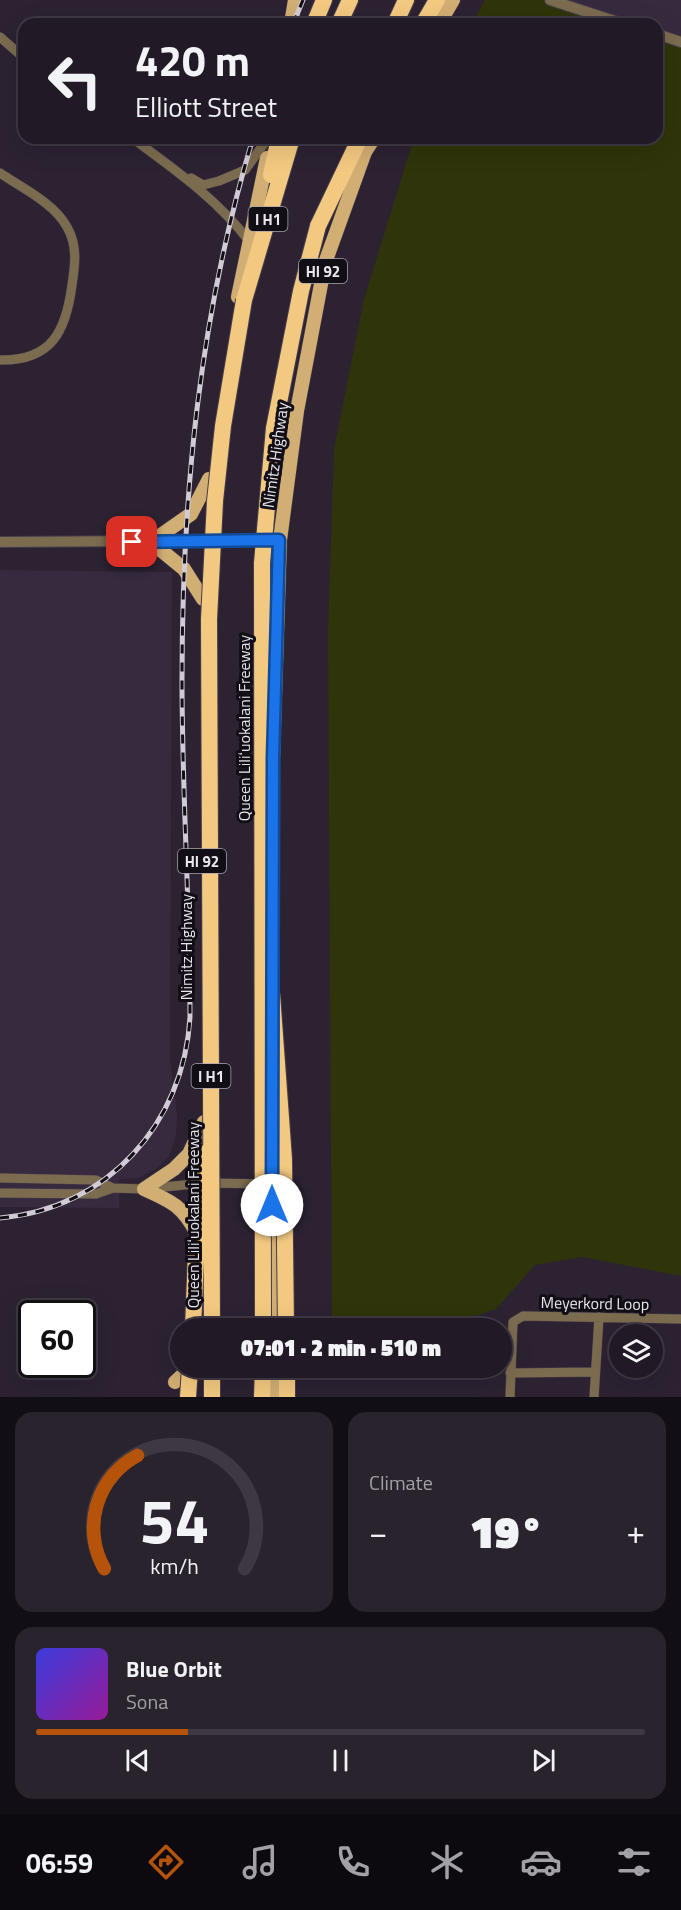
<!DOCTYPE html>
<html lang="en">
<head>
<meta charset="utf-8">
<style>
	:root { --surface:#211a26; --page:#29232e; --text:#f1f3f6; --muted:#a2a1a7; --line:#3e3843; --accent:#b45309 }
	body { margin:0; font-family:"Titillium Web",sans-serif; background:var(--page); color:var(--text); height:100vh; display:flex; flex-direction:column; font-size:22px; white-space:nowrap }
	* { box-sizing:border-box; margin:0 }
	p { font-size:20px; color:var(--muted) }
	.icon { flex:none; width:33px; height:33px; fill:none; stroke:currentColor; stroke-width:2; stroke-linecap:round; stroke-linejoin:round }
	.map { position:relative; height:1397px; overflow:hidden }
	.panel { display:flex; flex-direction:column; gap:15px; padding:15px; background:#120e15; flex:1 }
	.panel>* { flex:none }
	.top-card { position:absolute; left:18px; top:18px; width:645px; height:126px; border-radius:18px; box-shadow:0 6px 24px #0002,0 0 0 2px var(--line); background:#211a26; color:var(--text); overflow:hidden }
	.tools { position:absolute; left:609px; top:1324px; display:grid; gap:12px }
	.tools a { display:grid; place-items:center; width:54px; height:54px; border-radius:50%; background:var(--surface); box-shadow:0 6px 24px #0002,0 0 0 2px var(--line); font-size:30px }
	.speed { position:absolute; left:18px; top:1300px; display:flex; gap:12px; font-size:30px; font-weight:700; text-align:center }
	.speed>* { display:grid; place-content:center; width:78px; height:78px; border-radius:50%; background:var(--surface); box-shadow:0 6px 24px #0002,0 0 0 2px var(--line); line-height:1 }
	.speed .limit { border:3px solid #111; border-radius:9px; background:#fff; color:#111 }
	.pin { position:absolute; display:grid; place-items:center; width:51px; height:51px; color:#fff; margin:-26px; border-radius:12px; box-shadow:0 3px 9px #0006 }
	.me { position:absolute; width:66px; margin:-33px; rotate:0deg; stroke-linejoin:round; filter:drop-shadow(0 0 4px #0008) }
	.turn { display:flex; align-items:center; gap:21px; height:126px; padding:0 18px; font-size:27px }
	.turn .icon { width:78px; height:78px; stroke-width:2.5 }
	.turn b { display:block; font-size:42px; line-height:51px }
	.big { font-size:45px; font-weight:800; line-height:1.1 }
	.panel .tile { flex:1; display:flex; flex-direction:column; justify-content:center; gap:9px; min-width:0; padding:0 21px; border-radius:18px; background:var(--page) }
	.panel .dial { align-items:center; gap:0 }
	.dial svg { height:156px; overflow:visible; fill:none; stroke:var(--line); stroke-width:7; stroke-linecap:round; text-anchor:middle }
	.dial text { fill:var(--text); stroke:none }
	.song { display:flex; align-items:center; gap:18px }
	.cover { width:72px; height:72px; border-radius:9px; background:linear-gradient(135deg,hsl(240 70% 55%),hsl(300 70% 35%)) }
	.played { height:6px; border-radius:3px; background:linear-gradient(90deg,var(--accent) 25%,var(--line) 25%) }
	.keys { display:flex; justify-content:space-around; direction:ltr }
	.heat { display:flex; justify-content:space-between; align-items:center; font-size:33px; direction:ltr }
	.panel .tiles { flex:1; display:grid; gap:15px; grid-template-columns:1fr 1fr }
	.tile:last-child { grid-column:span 2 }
	.trip { position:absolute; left:170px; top:1318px; width:342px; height:60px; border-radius:30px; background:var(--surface); box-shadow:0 6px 24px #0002,0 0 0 2px var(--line); font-weight:800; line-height:60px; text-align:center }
	.menu { display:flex; height:96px; justify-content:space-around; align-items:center; background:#0d0a0f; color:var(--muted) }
	.menu .icon { width:42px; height:42px }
	.menu .current { color:var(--accent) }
	.menu b { font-size:27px; color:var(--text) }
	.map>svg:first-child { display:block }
</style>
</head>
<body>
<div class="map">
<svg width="681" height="1397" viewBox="0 0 681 1397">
	<rect width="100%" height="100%" fill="#2c2232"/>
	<path fill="#372a3f" d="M559,0H681V39L657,31V24H635Z
		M0,570L172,572L170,1059L177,1115L176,1136L169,1156L157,1168L138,1178L119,1179V1208L0,1207Z"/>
	<path fill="#30340a" d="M485,0H549L624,24H472Z
		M657,34L681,42V1276L582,1257L535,1265L496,1309L452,1325L434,1329H332L328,632L334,449L364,299L414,138H657Z"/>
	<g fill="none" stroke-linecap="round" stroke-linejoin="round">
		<g stroke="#473d4c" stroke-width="10">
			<path id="minor" d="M0,37L24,58
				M132,138C174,169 217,199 249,241
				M0,173C22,188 54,203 67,227C78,246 75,265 72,285C66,331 52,361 0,360
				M191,178L203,185L219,181L245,170L268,138
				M0,1178L96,1180L113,1188
				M0,1193L96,1194L113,1188L144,1189L204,1183L266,1184
				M510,1373L595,1372
				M510,1397L513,1322L523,1316L681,1319
				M594,1397L599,1317"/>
		</g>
		<g stroke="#473d4c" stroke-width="12">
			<path id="tertiary" d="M550,0L624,24
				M657,34L681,42
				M0,542L280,540"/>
		</g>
		<g stroke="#473d4c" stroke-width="15">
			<path id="primary" d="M291,24L295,0
				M439,24L453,0
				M238,297L267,158
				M203,599L184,569L151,542L191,514L209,479
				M272,1005L273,758L280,540L297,411L325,263L365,152L374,138
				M272,1093L273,1329
				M144,1189L174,1169L189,1154L204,1122
				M144,1189C171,1201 183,1206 197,1234
				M273,1368V1397
				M175,1382L190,1368"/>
		</g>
		<g stroke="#473d4c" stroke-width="18">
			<path id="motorway" d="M314,24L324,0
				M339,24L350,0
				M395,24L406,0
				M423,24L437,0
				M271,175L279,138
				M318,226L360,138
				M244,300L292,138
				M212,1368V1397
				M287,1368V1397
				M262,1397L263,1368"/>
		</g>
		<use href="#minor" stroke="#7b6b4f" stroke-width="9"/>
		<use href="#tertiary" stroke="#7b6b4f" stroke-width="10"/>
		<use href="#primary" stroke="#d1ae73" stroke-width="14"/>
		<use href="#motorway" stroke="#f3c981" stroke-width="16"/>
		<g stroke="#d1cbd6" stroke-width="5">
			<path id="rail" d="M293,24L303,0
				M0,1218C107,1209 184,1124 190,1017C190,905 182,793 182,681C182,494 199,318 253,138"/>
		</g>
		<use href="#rail" stroke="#120e15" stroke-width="3" stroke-dasharray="9" stroke-linecap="butt"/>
		<g stroke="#473d4c" stroke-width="18" stroke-linecap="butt">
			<path id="motorway-bridge" d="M272,994L284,1159L286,1329
				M193,1329L200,1153
				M212,1329L209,619L215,501L223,426L244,300
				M263,1329L262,563L274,428L301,291L318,226
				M188,1397L190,1368"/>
		</g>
		<use href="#motorway-bridge" stroke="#f3c981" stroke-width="16"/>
	</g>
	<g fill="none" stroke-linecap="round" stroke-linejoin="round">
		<g stroke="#114b97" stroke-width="15">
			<path id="route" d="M132,542L279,540L273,758L272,1205"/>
		</g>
		<use href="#route" stroke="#1a73e8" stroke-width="10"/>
	</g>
	<g text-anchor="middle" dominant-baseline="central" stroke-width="6" stroke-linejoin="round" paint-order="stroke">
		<g fill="#120e15" stroke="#a9a4ae" stroke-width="1.5">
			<rect x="248.5" y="207" width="39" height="24" rx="4.5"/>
			<rect x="299" y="259" width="48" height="24" rx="4.5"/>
			<rect x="178" y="849" width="48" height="24" rx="4.5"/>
			<rect x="191.5" y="1064" width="39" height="24" rx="4.5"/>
		</g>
		<g font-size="15" font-weight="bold" fill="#eae4ef">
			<text x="268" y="219">I H1</text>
			<text x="323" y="271">HI 92</text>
			<text x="202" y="861">HI 92</text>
			<text x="211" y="1076">I H1</text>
		</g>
		<g font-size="16" fill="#eae4ef" stroke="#120e15">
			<text transform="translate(275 455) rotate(-82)">Nimitz Highway</text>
			<text transform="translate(244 728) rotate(-90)">Queen Liliʻuokalani Freeway</text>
			<text transform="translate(186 947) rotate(-90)">Nimitz Highway</text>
			<text transform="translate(193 1215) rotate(-90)">Queen Liliʻuokalani Freeway</text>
			<text transform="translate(595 1303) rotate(1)">Meyerkord Loop</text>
		</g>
	</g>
</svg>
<div class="tools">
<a><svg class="icon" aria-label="layers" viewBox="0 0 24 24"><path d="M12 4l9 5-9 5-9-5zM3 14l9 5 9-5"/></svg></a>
</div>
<div class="speed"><div class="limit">60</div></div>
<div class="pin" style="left:132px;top:542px;background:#d93025"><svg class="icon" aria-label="arrive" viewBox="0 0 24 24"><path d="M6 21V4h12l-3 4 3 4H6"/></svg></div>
<svg class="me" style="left:272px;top:1205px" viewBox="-20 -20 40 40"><circle r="19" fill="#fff"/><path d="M0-13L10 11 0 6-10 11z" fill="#1a73e8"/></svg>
<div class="trip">07:01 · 2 min · 510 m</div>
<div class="top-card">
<div class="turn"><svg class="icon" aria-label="left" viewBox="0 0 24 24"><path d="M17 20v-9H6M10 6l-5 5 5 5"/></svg><div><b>420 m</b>Elliott Street</div></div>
</div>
</div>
<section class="panel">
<div class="tiles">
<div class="tile dial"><svg viewBox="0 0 100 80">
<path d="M14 69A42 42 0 1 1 86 69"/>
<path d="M14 69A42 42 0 0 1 31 11" stroke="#b45309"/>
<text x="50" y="56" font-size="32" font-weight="700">54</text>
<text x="50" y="72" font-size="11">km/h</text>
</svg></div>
<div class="tile"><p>Climate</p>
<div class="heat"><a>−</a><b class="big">19°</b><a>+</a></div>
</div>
<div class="tile">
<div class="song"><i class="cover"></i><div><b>Blue Orbit</b><p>Sona</p></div></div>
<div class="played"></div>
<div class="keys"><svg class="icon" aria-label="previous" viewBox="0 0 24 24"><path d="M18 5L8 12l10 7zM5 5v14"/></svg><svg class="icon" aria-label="pause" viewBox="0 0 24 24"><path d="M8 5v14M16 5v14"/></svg><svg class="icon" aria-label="next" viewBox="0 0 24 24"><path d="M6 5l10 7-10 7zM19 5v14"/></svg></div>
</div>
</div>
</section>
<nav class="menu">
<b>06:59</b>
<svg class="icon current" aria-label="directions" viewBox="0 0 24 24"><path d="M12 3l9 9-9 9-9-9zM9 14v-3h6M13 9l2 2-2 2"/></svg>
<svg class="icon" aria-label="music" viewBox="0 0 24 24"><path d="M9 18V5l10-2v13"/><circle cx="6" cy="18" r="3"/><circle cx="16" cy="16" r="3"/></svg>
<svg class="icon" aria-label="phone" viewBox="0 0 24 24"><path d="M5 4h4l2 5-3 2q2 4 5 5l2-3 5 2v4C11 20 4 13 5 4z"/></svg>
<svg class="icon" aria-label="climate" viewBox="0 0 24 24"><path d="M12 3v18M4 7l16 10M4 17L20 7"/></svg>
<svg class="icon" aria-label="car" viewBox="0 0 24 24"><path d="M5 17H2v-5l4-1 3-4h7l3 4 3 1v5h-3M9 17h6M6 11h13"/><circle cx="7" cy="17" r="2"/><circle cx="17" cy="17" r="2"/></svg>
<svg class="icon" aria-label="filters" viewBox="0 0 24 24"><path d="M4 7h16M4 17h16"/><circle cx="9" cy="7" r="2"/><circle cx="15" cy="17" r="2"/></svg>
</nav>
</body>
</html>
